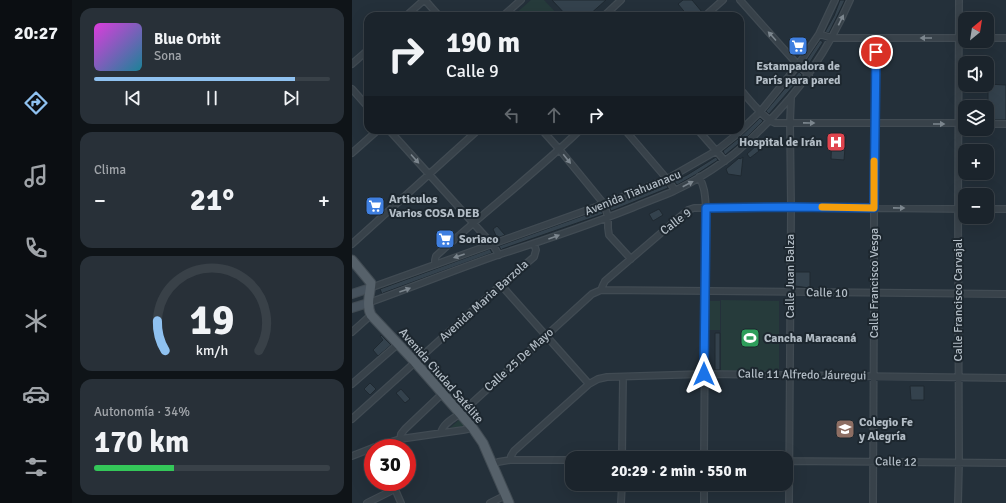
<!DOCTYPE html>
<html lang="es">
<head>
<meta charset="utf-8">
<style>
	:root { --surface:#1b242c; --page:#283038; --text:#f1f3f6; --muted:#a0a4a9; --line:#394148; --accent:#8fc1f0 }
	body { margin:0; font-family:Signika,sans-serif; background:var(--page); color:var(--text); height:100vh; display:flex; flex-direction:column; font-size:15px; white-space:nowrap }
	* { box-sizing:border-box; margin:0 }
	p { font-size:13px; color:var(--muted) }
	.icon { flex:none; width:22px; height:22px; fill:none; stroke:currentColor; stroke-width:2; stroke-linecap:round; stroke-linejoin:round }
	.map { position:relative; flex:1; overflow:hidden }
	.drawer { display:flex; flex-direction:column; gap:8px; padding:8px; background:#0f1418; width:280px }
	.drawer>* { flex:none }
	.hud { position:absolute; left:12px; top:12px; width:380px; height:122px; border-radius:12px; box-shadow:0 4px 16px #0002,0 0 0 1px var(--line); background:#1b242c; color:var(--text); overflow:hidden }
	.needle { width:26px; rotate:30deg }
	.buttons { position:absolute; left:606px; top:12px; display:grid; gap:8px }
	.buttons a { display:grid; place-items:center; width:36px; height:36px; border-radius:8px; background:var(--surface); box-shadow:0 4px 16px #0002,0 0 0 1px var(--line); font-size:20px }
	.speed { position:absolute; left:12px; top:439px; display:flex; gap:8px; font-size:20px; font-weight:700; text-align:center }
	.speed>* { display:grid; place-content:center; width:52px; height:52px; border-radius:50%; background:var(--surface); box-shadow:0 4px 16px #0002,0 0 0 1px var(--line); line-height:1 }
	.speed .limit { border:6px solid #d22; background:#fff; color:#111 }
	.pin { position:absolute; display:grid; place-items:center; width:34px; height:34px; color:#fff; margin:-17px; border:2px solid #fff; border-radius:50%; box-shadow:0 1px 4px #0007 }
	.me { position:absolute; width:44px; margin:-22px; rotate:0deg; stroke-linejoin:round; filter:drop-shadow(0 0 3px #0008) }
	.turn { display:flex; align-items:center; gap:14px; height:84px; padding:0 16px; font-size:18px }
	.turn .icon { width:52px; height:52px; stroke-width:2.5 }
	.turn b { display:block; font-size:28px; line-height:34px }
	.lanes { display:flex; align-items:center; height:38px; padding:0 16px; background:#0003; justify-content:center; gap:20px; direction:ltr }
	.lanes .off { opacity:.35 }
	.big { font-size:30px; font-weight:700; line-height:1.1 }
	.drawer .card { flex:1; display:flex; flex-direction:column; justify-content:center; gap:6px; min-width:0; padding:0 14px; border-radius:12px; background:var(--page) }
	.drawer .dial { align-items:center; gap:0 }
	.dial svg { height:104px; overflow:visible; fill:none; stroke:var(--line); stroke-width:7; stroke-linecap:round; text-anchor:middle }
	.dial text { fill:var(--text); stroke:none }
	.song { display:flex; align-items:center; gap:12px }
	.cover { width:48px; height:48px; border-radius:6px; background:linear-gradient(135deg,hsl(300 70% 55%),hsl(190 70% 35%)) }
	.played { height:4px; border-radius:2px; background:linear-gradient(90deg,var(--accent) 85%,var(--line) 85%) }
	.keys { display:flex; justify-content:space-around; direction:ltr }
	.heat { display:flex; justify-content:space-between; align-items:center; font-size:22px; direction:ltr }
	.charge { height:6px; border-radius:3px; background:linear-gradient(90deg,#34c759 34%,var(--line) 0) }
	.trip { position:absolute; left:213px; top:451px; width:228px; height:40px; border-radius:12px; background:var(--surface); box-shadow:0 4px 16px #0002,0 0 0 1px var(--line); font-weight:700; line-height:40px; text-align:center }
	main { display:flex; flex:1; min-height:0 }
	.dock { display:flex; flex-direction:column; width:72px; justify-content:space-around; align-items:center; background:#0b0e12; color:var(--muted) }
	.dock .icon { width:28px; height:28px }
	.dock .current { color:var(--accent) }
	.dock b { font-size:18px; color:var(--text) }
	.map>svg:first-child { display:block }
</style>
</head>
<body>
<main>
<nav class="dock">
<b>20:27</b>
<svg class="icon current" aria-label="directions" viewBox="0 0 24 24"><path d="M12 3l9 9-9 9-9-9zM9 14v-3h6M13 9l2 2-2 2"/></svg>
<svg class="icon" aria-label="music" viewBox="0 0 24 24"><path d="M9 18V5l10-2v13"/><circle cx="6" cy="18" r="3"/><circle cx="16" cy="16" r="3"/></svg>
<svg class="icon" aria-label="phone" viewBox="0 0 24 24"><path d="M5 4h4l2 5-3 2q2 4 5 5l2-3 5 2v4C11 20 4 13 5 4z"/></svg>
<svg class="icon" aria-label="climate" viewBox="0 0 24 24"><path d="M12 3v18M4 7l16 10M4 17L20 7"/></svg>
<svg class="icon" aria-label="car" viewBox="0 0 24 24"><path d="M5 17H2v-5l4-1 3-4h7l3 4 3 1v5h-3M9 17h6M6 11h13"/><circle cx="7" cy="17" r="2"/><circle cx="17" cy="17" r="2"/></svg>
<svg class="icon" aria-label="filters" viewBox="0 0 24 24"><path d="M4 7h16M4 17h16"/><circle cx="9" cy="7" r="2"/><circle cx="15" cy="17" r="2"/></svg>
</nav>
<section class="drawer">
<div class="card">
<div class="song"><i class="cover"></i><div><b>Blue Orbit</b><p>Sona</p></div></div>
<div class="played"></div>
<div class="keys"><svg class="icon" aria-label="previous" viewBox="0 0 24 24"><path d="M18 5L8 12l10 7zM5 5v14"/></svg><svg class="icon" aria-label="pause" viewBox="0 0 24 24"><path d="M8 5v14M16 5v14"/></svg><svg class="icon" aria-label="next" viewBox="0 0 24 24"><path d="M6 5l10 7-10 7zM19 5v14"/></svg></div>
</div>
<div class="card"><p>Clima</p>
<div class="heat"><a>−</a><b class="big">21°</b><a>+</a></div>
</div>
<div class="card dial"><svg viewBox="0 0 100 80">
<path d="M14 69A42 42 0 1 1 86 69"/>
<path d="M14 69A42 42 0 0 1 8 46" stroke="#8fc1f0"/>
<text x="50" y="56" font-size="32" font-weight="700">19</text>
<text x="50" y="72" font-size="11">km/h</text>
</svg></div>
<div class="card"><p>Autonomía · 34%</p><b class="big">170 km</b><div class="charge"></div></div>
</section>
<div class="map">
<svg width="654" height="503" viewBox="0 0 654 503">
	<rect width="100%" height="100%" fill="#24303a"/>
	<path fill="#263b3b" d="M179,0H192L207,16H161Z
		M369,300L427,301V376L369,375Z
		M355,301H368V330H355Z
		M108,419L114,427L98,428Z"/>
	<path fill="#34424d" stroke="#1f2931" d="M200,0H254L236,16H215Z
		M331,0H340L350,12L344,16H336L326,4Z
		M488,0H493L477,33L473,32L482,16Z
		M468,40L471,42L455,67L452,64Z
		M447,72L450,75L449,77L417,114L414,111Z
		M636,84L654,85V120H636Z
		M408,118L411,121L395,137L373,155L371,151L387,138Z
		M480,135H494L492,160L479,159Z
		M405,145L407,151L398,158L395,154Z
		M364,157L366,160L343,175L325,185L322,181L335,175Z
		M391,157L389,176L376,174L374,169L387,158L388,159Z
		M314,184L316,188L259,211L257,206Z
		M307,209L311,215L301,221L297,214Z
		M247,210H249L251,214L150,249L149,250L147,246Z
		M145,226L153,235L145,238L141,229Z
		M138,249L140,253L31,293L30,294L28,289Z
		M443,272H458V288L443,286Z
		M363,333H368V370H363Z
		M29,335L39,345L26,356L21,350L31,340L28,336Z
		M79,362L97,381L92,386L75,366Z
		M18,383L24,389L18,395L12,389Z
		M558,386H572V400H559Z
		M49,389L58,399L53,403L44,393Z"/>
	<g fill="none" stroke-linecap="round" stroke-linejoin="round">
		<g stroke="#414b53" stroke-width="8">
			<path id="minor" d="M73,0L87,16
				M388,0L446,65L457,75
				M54,16L72,0
				M151,16L169,0
				M252,16L269,0
				M353,16L371,0
				M467,34L480,38H613
				M635,38H654
				M0,64L16,50
				M0,89L16,107
				M388,89C396,98 412,119 423,123C425,123 428,123 430,123H613
				M635,124H654
				M37,130L141,245L147,255
				M190,130L207,149L252,204L256,217V228L257,235L279,259
				M273,130L315,179L323,190
				M346,130L373,161
				M0,153L26,130
				M347,177C353,187 353,196 354,208L352,458
				M635,209H654
				M0,244L126,130
				M83,264V260L84,256C131,213 182,174 228,130
				M149,285L237,384
				M18,288L252,204L315,179L364,151L384,135L408,112L446,65L467,34L483,0
				M249,290L251,285L253,281L330,215L336,210L342,208L439,207L613,209
				M16,303C61,287 105,269 149,254C193,240 237,225 280,208C294,202 308,197 322,191C339,183 356,173 371,162C385,153 396,142 408,130C448,92 476,51 498,0
				M0,332L19,315
				M0,384L46,344
				M0,419L149,285L182,257L184,250L182,244
				M89,433C90,424 102,418 109,413L240,294L249,290L654,294
				M48,439L49,434L53,429L91,393
				M0,456L23,447L48,439L111,430L116,429L120,427
				M270,458L271,377
				M158,460L159,456L162,451L237,384L246,379L255,377L352,374L654,378
				M434,461L654,463
				M140,465L146,462L158,460H220
				M40,482L49,503
				M15,503L43,489
				M138,503L154,495
				M269,503L270,484
				M352,503V484
				M437,503L439,207L438,123L439,98
				M521,503L522,293V208L524,38
				M606,503L607,463L606,209L607,0"/>
		</g>
		<g stroke="#414b53" stroke-width="10">
			<path id="secondary" d="M0,294L18,288
				M0,308L16,303"/>
		</g>
		<g stroke="#414b53" stroke-width="11">
			<path id="primary" d="M0,260L19,283C18,294 14,305 19,315L63,362L120,427L131,443L157,503"/>
		</g>
		<use href="#minor" stroke="#38424a" stroke-width="5.5"/>
		<use href="#secondary" stroke="#46525d" stroke-width="8"/>
		<use href="#primary" stroke="#56616a" stroke-width="9"/>
	</g>
	<defs><path id="oneway-solid" d="M-6-.8H1V-3.2L6.5 0L1 3.2V.8H-6Z"/></defs>
	<g fill="#7c868e">
		<use href="#oneway-solid" transform="translate(489 20) rotate(-64)"/>
		<use href="#oneway-solid" transform="translate(420 36) rotate(-132)"/>
		<use href="#oneway-solid" transform="translate(574 38) rotate(180)"/>
		<use href="#oneway-solid" transform="translate(457 123) rotate(1)"/>
		<use href="#oneway-solid" transform="translate(587 124)"/>
		<use href="#oneway-solid" transform="translate(63 159) rotate(48)"/>
		<use href="#oneway-solid" transform="translate(215 159) rotate(51)"/>
		<use href="#oneway-solid" transform="translate(336 184) rotate(-27)"/>
		<use href="#oneway-solid" transform="translate(547 208) rotate(1)"/>
		<use href="#oneway-solid" transform="translate(202 237) rotate(-20)"/>
		<use href="#oneway-solid" transform="translate(107 256) rotate(161)"/>
		<use href="#oneway-solid" transform="translate(53 290) rotate(-20)"/>
	</g>
	<g fill="none" stroke-linecap="round" stroke-linejoin="round">
		<g stroke="#114b97" stroke-width="10">
			<path id="route" d="M352,374L354,208L439,207L522,208L524,52"/>
		</g>
		<use href="#route" stroke="#1a73e8" stroke-width="7"/>
		<path stroke="#f59e0b" stroke-width="7" d="M470,207L522,208V161"/>
	</g>
	<defs>
		<g id="supermarket-square" transform="scale(1)"><rect x="-9" y="-9" width="18" height="18" rx="4" fill="#3f7fe0" stroke="#1d272f"/><path d="M-6-5.5h2.5l.6 2H6L4.5 2H-2.5L-4.4-4H-6ZM-1.5 3.2a1.3 1.3 0 1 0 .1 0ZM3 3.2a1.3 1.3 0 1 0 .1 0Z" fill="#fff"/></g>
		<g id="hospital-square" transform="scale(1)"><rect x="-9" y="-9" width="18" height="18" rx="4" fill="#e0444e" stroke="#1d272f"/><path d="M-5-5h3v3.5h4V-5h3V5h-3V1.5h-4V5h-3Z" fill="#fff"/></g>
		<g id="stadium-square" transform="scale(1)"><rect x="-9" y="-9" width="18" height="18" rx="4" fill="#2e9e5b" stroke="#1d272f"/><path d="M0-5a6.5 5 0 1 0 0 10a6.5 5 0 1 0 0-10ZM-3.5-1.8h7v3.6h-7Z" fill="#fff"/></g>
		<g id="school-square" transform="scale(1)"><rect x="-9" y="-9" width="18" height="18" rx="4" fill="#8d6e63" stroke="#1d272f"/><path d="M0-5L7-2L0 1L-7-2ZM-4 1L0 2.5L4 1V4Q0 6-4 4Z" fill="#fff"/></g>
	</defs>
	<g fill-rule="evenodd">
		<use href="#supermarket-square" x="446" y="46"/>
		<use href="#hospital-square" x="484" y="142"/>
		<use href="#supermarket-square" x="23" y="206"/>
		<use href="#supermarket-square" x="93" y="239"/>
		<use href="#stadium-square" x="398" y="338"/>
		<use href="#school-square" x="493" y="429"/>
	</g>
	<g text-anchor="middle" dominant-baseline="central" stroke-width="4" stroke-linejoin="round" paint-order="stroke">
		<g font-size="12" font-weight="bold" fill="#b3bdc6" stroke="#1d272f" text-anchor="start">
			<text x="446" y="66" text-anchor="middle">Estampadora de<tspan x="446" dy="14">París para pared</tspan></text>
			<text x="470" y="142" text-anchor="end">Hospital de Irán</text>
			<text x="37" y="199">Articulos<tspan x="37" dy="14">Varios COSA DEB</tspan></text>
			<text x="107" y="239">Soriaco</text>
			<text x="412" y="338">Cancha Maracaná</text>
			<text x="507" y="422">Colegio Fe<tspan x="507" dy="14">y Alegría</tspan></text>
		</g>
		<g font-size="12" fill="#b3bdc6" stroke="#1d272f">
			<text transform="translate(281 193) rotate(-22)">Avenida Tiahuanacu</text>
			<text transform="translate(324 222) rotate(-37)">Calle 9</text>
			<text transform="translate(438 276) rotate(-90)">Calle Juan Balza</text>
			<text transform="translate(522 283) rotate(-90)">Calle Francisco Vesga</text>
			<text transform="translate(475 293) rotate(1)">Calle 10</text>
			<text transform="translate(606 300) rotate(-90)">Calle Francisco Carvajal</text>
			<text transform="translate(132 301) rotate(-42)">Avenida Maria Barzola</text>
			<text transform="translate(167 360) rotate(-42)">Calle 25 De Mayo</text>
			<text transform="translate(450 375) rotate(1)">Calle 11 Alfredo Jáuregui</text>
			<text transform="translate(89 376) rotate(49)">Avenida Ciudad Satélite</text>
			<text transform="translate(544 462) rotate(1)">Calle 12</text>
		</g>
	</g>
</svg>
<div class="buttons">
<a><svg class="needle" viewBox="-14 -14 28 28"><path d="M0-13l5 13h-10z" fill="#e53935"/><path d="M0 13l5-13h-10z" fill="#a0a4a9"/></svg></a>
<a><svg class="icon" aria-label="sound" viewBox="0 0 24 24"><path d="M4 9h4l5-4v14l-5-4H4zM17 9q2 3 0 6"/></svg></a>
<a><svg class="icon" aria-label="layers" viewBox="0 0 24 24"><path d="M12 4l9 5-9 5-9-5zM3 14l9 5 9-5"/></svg></a>
<a>+</a>
<a>−</a>
</div>
<div class="speed"><div class="limit">30</div></div>
<div class="pin" style="left:524px;top:52px;background:#d93025"><svg class="icon" aria-label="arrive" viewBox="0 0 24 24"><path d="M6 21V4h12l-3 4 3 4H6"/></svg></div>
<svg class="me" style="left:352px;top:374px" viewBox="-20 -20 40 40"><path d="M0-17L14 15 0 8-14 15z" fill="#1a73e8" stroke="#fff" stroke-width="4"/></svg>
<div class="trip">20:29 · 2 min · 550 m</div>
<div class="hud">
<div class="turn"><svg class="icon" aria-label="right" viewBox="0 0 24 24"><path d="M7 20v-9h11M14 6l5 5-5 5"/></svg><div><b>190 m</b>Calle 9</div></div>
<div class="lanes"><svg class="icon off" aria-label="left" viewBox="0 0 24 24"><path d="M17 20v-9H6M10 6l-5 5 5 5"/></svg><svg class="icon off" aria-label="ahead" viewBox="0 0 24 24"><path d="M12 20V5M6 11l6-6 6 6"/></svg><svg class="icon" aria-label="right" viewBox="0 0 24 24"><path d="M7 20v-9h11M14 6l5 5-5 5"/></svg></div>
</div>
</div>
</main>
</body>
</html>
